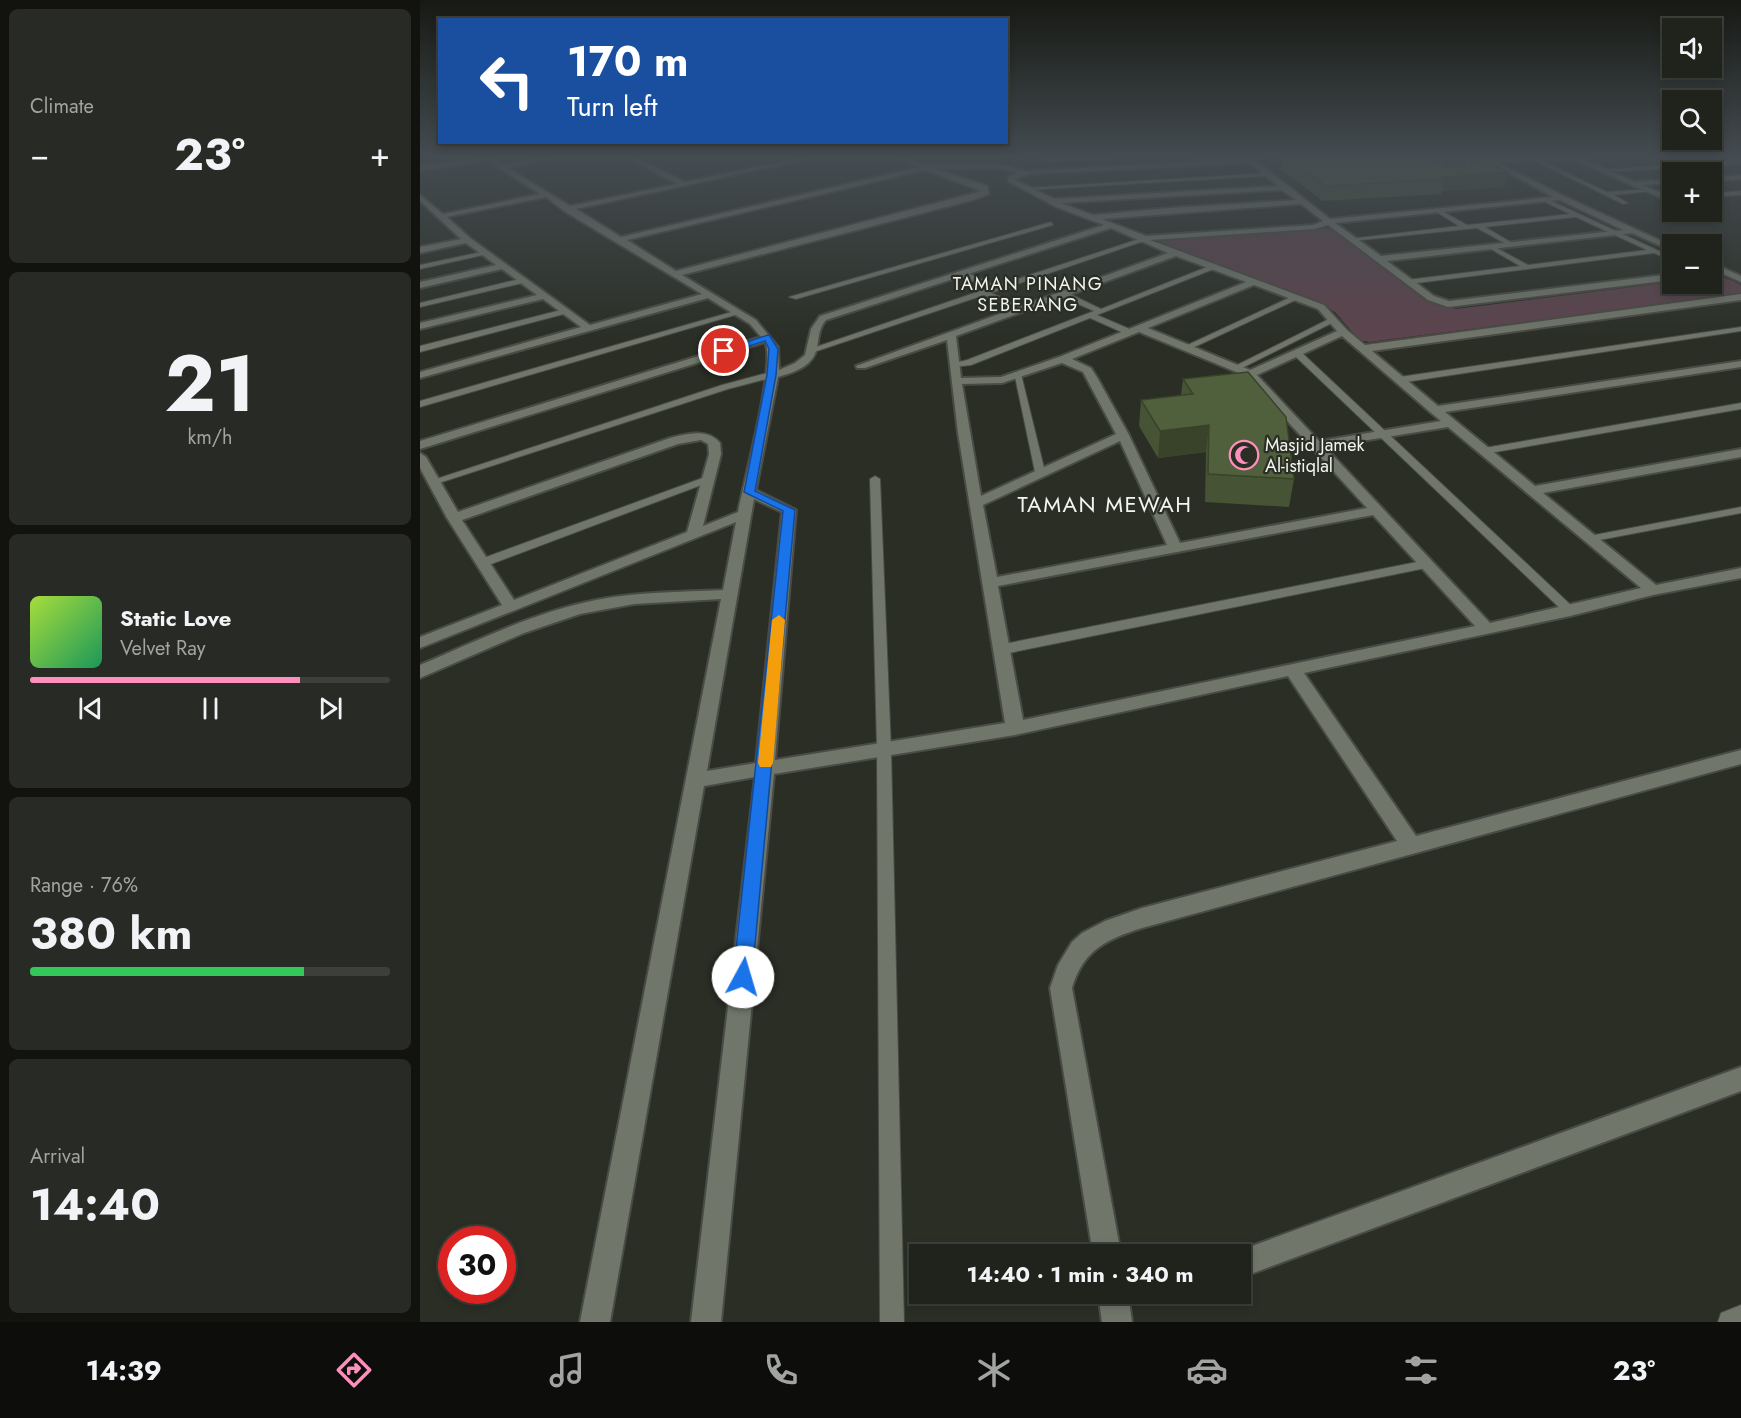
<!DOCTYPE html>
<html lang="en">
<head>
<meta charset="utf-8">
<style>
	:root { --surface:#20221c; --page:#282a25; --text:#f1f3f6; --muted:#a2a4a3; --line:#3d3f3b; --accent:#fe8ebb }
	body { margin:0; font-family:Jost,sans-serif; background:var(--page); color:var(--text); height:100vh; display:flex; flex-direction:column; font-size:22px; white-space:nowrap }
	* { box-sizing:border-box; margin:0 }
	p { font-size:20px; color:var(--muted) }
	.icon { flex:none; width:33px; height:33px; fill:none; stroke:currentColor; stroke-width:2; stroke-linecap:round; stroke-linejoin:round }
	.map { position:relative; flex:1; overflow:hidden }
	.sheet { display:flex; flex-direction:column; gap:9px; padding:9px; background:#12130f; width:420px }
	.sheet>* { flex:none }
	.banner { position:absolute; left:18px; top:18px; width:570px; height:126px; border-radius:0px; box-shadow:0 3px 9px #0003,0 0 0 2px var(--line); background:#1a4fa0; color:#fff; overflow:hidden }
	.controls { position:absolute; left:1242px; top:18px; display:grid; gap:12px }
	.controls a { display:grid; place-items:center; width:60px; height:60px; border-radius:0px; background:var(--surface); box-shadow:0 3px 9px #0003,0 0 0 2px var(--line); font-size:30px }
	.speed { position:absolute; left:18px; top:1226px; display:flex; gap:12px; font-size:30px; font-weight:700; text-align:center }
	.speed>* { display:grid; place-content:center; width:78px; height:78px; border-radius:50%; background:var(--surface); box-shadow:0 3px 9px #0003,0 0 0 2px var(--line); line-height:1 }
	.speed .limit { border:9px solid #d22; background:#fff; color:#111 }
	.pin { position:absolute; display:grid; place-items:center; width:51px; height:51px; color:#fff; margin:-26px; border:3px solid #fff; border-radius:50%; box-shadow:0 2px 6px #0007 }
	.me { position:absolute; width:66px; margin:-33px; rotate:6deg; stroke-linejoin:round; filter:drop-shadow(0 0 4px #0008) }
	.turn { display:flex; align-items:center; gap:21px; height:126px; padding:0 30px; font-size:27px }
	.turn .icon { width:78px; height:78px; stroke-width:2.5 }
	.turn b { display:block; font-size:42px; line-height:51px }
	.big { font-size:45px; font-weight:700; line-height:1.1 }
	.sheet .tile { flex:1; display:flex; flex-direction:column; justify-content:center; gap:9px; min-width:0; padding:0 21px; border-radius:9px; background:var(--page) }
	.sheet .dial { align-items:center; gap:0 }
	.dial b { font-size:78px; line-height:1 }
	.song { display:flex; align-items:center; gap:18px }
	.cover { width:72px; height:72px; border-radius:9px; background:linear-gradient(135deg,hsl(80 70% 55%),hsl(150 70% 35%)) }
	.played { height:6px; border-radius:3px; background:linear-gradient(90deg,var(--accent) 75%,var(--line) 75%) }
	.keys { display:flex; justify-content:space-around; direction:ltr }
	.heat { display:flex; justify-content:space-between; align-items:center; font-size:33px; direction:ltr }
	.charge { height:9px; border-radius:4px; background:linear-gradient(90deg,#34c759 76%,var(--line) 0) }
	.trip { position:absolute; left:489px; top:1244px; width:342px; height:60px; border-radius:0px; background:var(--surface); box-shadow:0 3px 9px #0003,0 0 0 2px var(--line); font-weight:700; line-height:60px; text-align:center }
	.menu { display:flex; height:96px; justify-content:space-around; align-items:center; background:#0d0e0b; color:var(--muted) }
	.menu .icon { width:42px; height:42px }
	.menu .current { color:var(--accent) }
	.menu b { font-size:27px; color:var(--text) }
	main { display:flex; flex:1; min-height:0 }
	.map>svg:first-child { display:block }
</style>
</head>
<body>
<main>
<section class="sheet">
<div class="tile"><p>Climate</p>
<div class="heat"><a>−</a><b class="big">23°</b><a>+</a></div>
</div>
<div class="tile dial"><b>21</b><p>km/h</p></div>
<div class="tile">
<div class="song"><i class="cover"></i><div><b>Static Love</b><p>Velvet Ray</p></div></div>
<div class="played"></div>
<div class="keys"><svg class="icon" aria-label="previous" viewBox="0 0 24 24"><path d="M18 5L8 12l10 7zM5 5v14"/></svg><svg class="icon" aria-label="pause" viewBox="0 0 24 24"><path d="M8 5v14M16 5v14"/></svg><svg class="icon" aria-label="next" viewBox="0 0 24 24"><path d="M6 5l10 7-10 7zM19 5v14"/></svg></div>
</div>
<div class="tile"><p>Range · 76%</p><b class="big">380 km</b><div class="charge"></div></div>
<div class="tile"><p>Arrival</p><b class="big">14:40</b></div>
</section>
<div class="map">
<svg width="1321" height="1322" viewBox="0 0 1321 1322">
	<rect width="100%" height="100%" fill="#2a2e25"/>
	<path fill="#5d444d" d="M909,228L1014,304L1036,309L1252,282L1292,284V277C1303,276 1311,280 1321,285V294L949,342L939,340L915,312L896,301L737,241Z"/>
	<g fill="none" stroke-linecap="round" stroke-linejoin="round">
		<g stroke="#494b44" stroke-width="2">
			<path id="service" d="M674,156H707L628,162L625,160Z
				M779,156H785L794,164L789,165Z
				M1033,156H1040L1058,167L1053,168Z
				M1105,156H1112L1187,192L1230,189L1233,191L1194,195L1208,203L1203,204Z
				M1321,160V164L1183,172L1180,170Z
				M850,173L848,176L607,190L604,188Z
				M1321,191V195L1292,197V193Z
				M1125,198L1252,257V261L1234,253L989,284H986V280L1100,266L1069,248L1071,245L1108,265L1227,250L1156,217L1065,227L1094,244L1092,247L1057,228L932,241L929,239L1039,226L1015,211L1017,208L1047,225L1150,214L1123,201Z
				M631,222L633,225L376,299L369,297Z
				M722,238L724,241L571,293L606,307V311H600L564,295L394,352L387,350L569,288L540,276V272H546L576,286Z
				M66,251L68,254L0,269V265Z
				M792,265L799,267L677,315L712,330V334H706L670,318L551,365L534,367L530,364L547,360L674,311L642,297V293H648L681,309Z
				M104,278L108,280L107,282L0,307V303Z
				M873,296L880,298L768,350L761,348Z
				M145,309H148V313L0,352V346Z
				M315,311L322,313L0,407V401Z
				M911,318L918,320L818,370L811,368Z
				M1321,327V331L979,383L975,380L979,377Z
				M875,352H881L1154,608L1156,611L1154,614H1146L875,356Z
				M351,372L355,375L354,377L308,389L19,483L15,484L10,481L302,385Z
				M594,372L601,374L625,472L624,474H616L615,472Z
				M1321,403V409L1064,454L1059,451L1064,448Z
				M288,476L293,479L292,481L66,566L62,567L56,563L58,560Z
				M455,476L460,479L471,749L484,1322H460L457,749L450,479Z
				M1321,507V513L1169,542L1163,539L1169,536Z
				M1007,560L1011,561L1013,564L1011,567L584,654L577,649L584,644Z
				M1321,1305V1322H1298L1301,1313Z"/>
		</g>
		<g stroke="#494b44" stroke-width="4">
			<path id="minor" d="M61,156H69L83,165L130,156H143L88,168L150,206L257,184L205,156H213L265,182L390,156H402L156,209L201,237L499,167L470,156H479L506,165L578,164L606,171L826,159L823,156H830L910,219L1133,197L1057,156L1071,159L1156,156L1215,182L1252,179V183L1222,185L1249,196L1246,200L1150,158L1078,163L1144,196L1252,246V251L1212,233L967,261L1014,296L1029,301L1252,274V280L1028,307L1008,300L908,225L894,229L730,240L904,305L927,330L945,345L1321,294V300L952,351L1018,406L1321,361V367L1025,412L1115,486L1321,449V457L1123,493L1236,585L1321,568V578L1233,595L1150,616L884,673L996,836L1321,750V764L722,928C687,939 663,950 652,988L701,1254H673L630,988L638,965L652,942L662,933L685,921L722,908L977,841L868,676L595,735L354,774L301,1322H271L335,777L284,786L190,1322H160L301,599L214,604L160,614L104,633L0,678V665C57,641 114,612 176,600C217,592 261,592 303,590L316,522L0,648V637L82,605L27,518L0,468V453L6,457L38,512L250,438C267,434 287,428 300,443L301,454L283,526L318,512C324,480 356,363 345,342L0,449V441L341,337L330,324L288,298L0,378V372L161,327L123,299L0,329V323L117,295L82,269L0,288V282L76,265L46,243L0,253V247L41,239L0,201V195L23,214L120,194L68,161L0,170V166L62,158ZM830,163L858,186L634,199L594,179L611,174ZM578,168L597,173L589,176L588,181L636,207L684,225L400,316L391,329L385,355L375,363L359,370L358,347L336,320L262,275L553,200L569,194L567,186L516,169ZM505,170L562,191L256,271L207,240ZM862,190L876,200L749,208L673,215L641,203ZM126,197L144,211L282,294L170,325L50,238L27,217ZM1140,200L1203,230L961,256L915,223ZM881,204L903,221L893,225L726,236L682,219ZM691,228L748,253L436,366L437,368H445L527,340L538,433L585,723L355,760L376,510L336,490L358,377C375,372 394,366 397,347C399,337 399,328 406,320ZM756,256L826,282L639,357L581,377L541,378L536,336ZM834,285L898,309L917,331L830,370L728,328ZM719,332L826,376L947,508L760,543L709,435L678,379L671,368L652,359ZM922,336L1010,412L1021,421L899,441L837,375ZM642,363L663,372L696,434L561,496L542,384L582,383ZM1028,427L1221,588L1070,623L905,447ZM281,440L288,444L289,454L267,532L94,600L42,520L258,444ZM700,441L747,545L577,577L563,505ZM334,499L362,512L336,763L287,771ZM953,515L1055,626L603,720L578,586Z
				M1321,175V179L1292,181V177Z
				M1292,263L1321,276V282L1292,269Z
				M1321,1067V1091L820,1278V1254H810Z
				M678,1293H708L712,1322H682Z"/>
		</g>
		<use href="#service" fill="#71766b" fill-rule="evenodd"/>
		<use href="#minor" fill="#71766b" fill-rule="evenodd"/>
	</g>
	<path fill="#465334" d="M863,156H1048L1045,166L1042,167L1053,166L1056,158L1089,172L1084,187L1022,191L1021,194L903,201L861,169Z
		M763,379L874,479L869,507L785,502L786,452L738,458L719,426L721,400L761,395Z"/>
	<path fill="#39432a" d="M1042,156H1048L1045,166L1038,169Z
		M1032,160L1029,174L1021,176L1019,180L1022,166L1025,162Z
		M1089,172L1084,187L1022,191L1025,179L1021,177Z
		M789,425L786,452L738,458L740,431Z"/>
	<path fill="#51603c" stroke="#39432a" stroke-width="1.5" d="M865,156H1010L1007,160H1032L1025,162L1022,166L1025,168L1053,166L1058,161L1056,158H1060L1089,172L1021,177L1025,179L906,186Z
		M828,372L866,417L874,479L788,474L789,425L740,431L721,400L773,394L763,379Z"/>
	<linearGradient id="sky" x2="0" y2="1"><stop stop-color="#171914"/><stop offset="0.46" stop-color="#444c51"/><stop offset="1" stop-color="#444c51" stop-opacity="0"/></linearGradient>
	<rect width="1321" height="341" fill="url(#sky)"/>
	<path fill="#1a73e8" stroke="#114b97" stroke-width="1.5" d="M348,335L350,336L358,349L356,375L335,491L375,510L332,977L329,983L323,986L316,983L313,977L363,511L324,492L347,375L349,349L345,341L304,354L300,351Z"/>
	<path fill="#f59e0b" d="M359,615L365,620L353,763L351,767H340L338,763L352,620Z"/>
	<defs>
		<g id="mosque-ring" transform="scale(1.5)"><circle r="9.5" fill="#2a2e25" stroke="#fe8ebb" stroke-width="1.5"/><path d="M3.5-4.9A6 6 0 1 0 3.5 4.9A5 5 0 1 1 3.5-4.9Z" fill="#fe8ebb"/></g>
	</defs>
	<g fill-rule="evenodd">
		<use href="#mosque-ring" x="824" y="455"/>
	</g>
	<g text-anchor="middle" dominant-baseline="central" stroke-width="4.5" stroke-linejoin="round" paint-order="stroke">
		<g font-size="18" letter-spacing="1.5" fill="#f2f4ee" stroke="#2a2e25">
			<text x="608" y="284">TAMAN PINANG<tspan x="608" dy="21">SEBERANG</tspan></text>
		</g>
		<g font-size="18" fill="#f2f4ee" stroke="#2a2e25" text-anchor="start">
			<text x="845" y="445">Masjid Jamek<tspan x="845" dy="21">Al-istiqlal</tspan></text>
		</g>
		<g font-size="22" letter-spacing="1.5" fill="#f2f4ee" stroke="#2a2e25">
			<text x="685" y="504">TAMAN MEWAH</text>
		</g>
	</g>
</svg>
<div class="controls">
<a><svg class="icon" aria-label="sound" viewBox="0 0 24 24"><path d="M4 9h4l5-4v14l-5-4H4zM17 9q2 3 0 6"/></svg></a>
<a><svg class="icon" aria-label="search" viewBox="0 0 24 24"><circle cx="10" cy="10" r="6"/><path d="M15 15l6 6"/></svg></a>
<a>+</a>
<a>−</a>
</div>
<div class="speed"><div class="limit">30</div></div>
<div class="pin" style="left:304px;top:351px;background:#d93025"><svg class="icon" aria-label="arrive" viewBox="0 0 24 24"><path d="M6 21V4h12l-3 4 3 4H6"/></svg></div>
<svg class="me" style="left:323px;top:977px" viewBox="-20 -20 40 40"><circle r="19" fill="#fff"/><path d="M0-13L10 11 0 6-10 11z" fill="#1a73e8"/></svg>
<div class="trip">14:40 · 1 min · 340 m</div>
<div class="banner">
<div class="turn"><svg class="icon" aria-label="left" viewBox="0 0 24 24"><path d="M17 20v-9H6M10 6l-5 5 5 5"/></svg><div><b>170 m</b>Turn left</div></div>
</div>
</div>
</main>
<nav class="menu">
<b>14:39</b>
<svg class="icon current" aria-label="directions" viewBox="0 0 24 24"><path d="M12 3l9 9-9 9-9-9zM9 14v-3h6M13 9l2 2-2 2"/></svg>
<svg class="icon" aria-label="music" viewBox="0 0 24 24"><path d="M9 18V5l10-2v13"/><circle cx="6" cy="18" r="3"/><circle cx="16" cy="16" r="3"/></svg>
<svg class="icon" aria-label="phone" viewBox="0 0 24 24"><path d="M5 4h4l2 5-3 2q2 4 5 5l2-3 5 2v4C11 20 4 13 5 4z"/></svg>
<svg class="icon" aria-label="climate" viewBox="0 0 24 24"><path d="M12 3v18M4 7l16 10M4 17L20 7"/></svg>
<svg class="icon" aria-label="car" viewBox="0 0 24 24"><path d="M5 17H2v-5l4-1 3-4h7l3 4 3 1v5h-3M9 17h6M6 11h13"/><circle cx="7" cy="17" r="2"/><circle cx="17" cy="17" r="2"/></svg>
<svg class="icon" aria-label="filters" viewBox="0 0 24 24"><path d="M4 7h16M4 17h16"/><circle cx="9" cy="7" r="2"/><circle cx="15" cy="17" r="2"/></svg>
<b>23°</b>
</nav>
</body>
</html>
